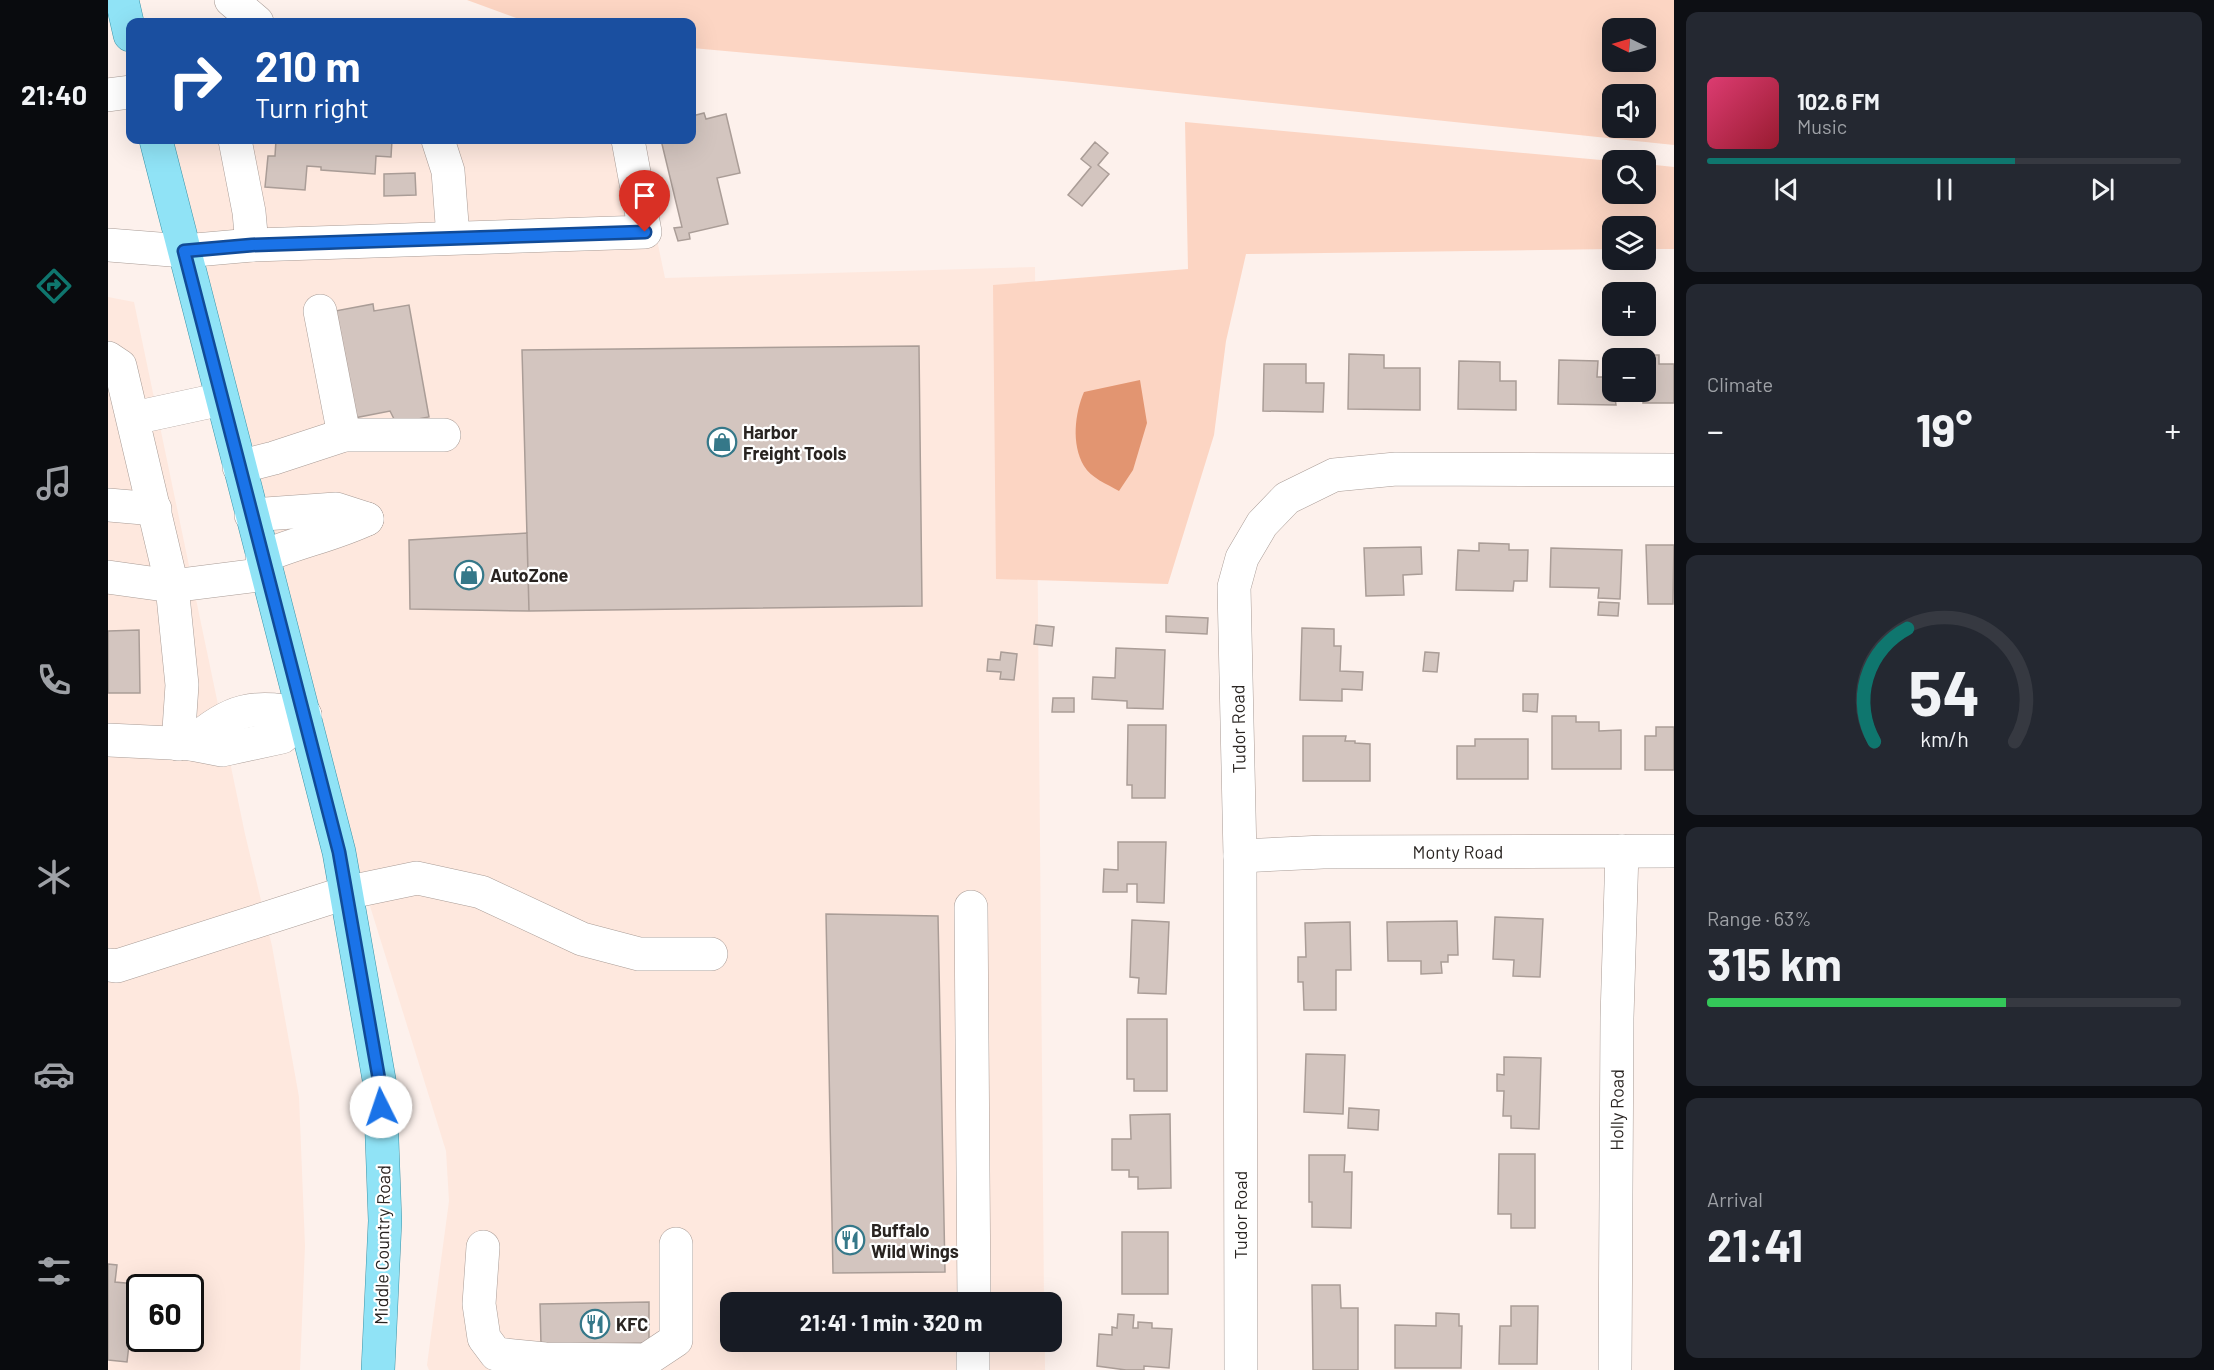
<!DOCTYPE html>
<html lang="en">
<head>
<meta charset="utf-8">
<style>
	:root { --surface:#171b24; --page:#242831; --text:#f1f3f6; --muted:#9ea1a6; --line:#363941; --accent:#0f766e }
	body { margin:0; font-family:Barlow,sans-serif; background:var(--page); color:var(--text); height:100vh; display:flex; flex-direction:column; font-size:22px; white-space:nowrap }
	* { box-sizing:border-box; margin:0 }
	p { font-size:20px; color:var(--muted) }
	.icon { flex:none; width:33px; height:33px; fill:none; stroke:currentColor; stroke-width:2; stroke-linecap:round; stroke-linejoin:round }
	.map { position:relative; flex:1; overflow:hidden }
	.panel { display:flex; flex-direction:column; gap:12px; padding:12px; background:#0d0f14; width:540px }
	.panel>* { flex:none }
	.top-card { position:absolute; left:18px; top:18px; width:570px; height:126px; border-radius:12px; box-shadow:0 6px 24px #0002; background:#1a4fa0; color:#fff; overflow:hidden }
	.needle { width:39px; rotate:275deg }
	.fabs { position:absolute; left:1494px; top:18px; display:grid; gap:12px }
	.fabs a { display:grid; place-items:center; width:54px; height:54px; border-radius:12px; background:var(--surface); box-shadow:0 6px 24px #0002; font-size:30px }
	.speed { position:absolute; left:18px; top:1274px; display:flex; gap:12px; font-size:30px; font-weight:700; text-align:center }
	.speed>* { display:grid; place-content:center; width:78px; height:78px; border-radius:50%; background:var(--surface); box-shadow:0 6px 24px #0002; line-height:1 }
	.speed .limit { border:3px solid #111; border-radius:9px; background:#fff; color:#111 }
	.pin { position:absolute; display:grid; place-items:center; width:51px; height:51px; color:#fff; margin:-62px -26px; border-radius:50% 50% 50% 0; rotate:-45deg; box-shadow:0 0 6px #0007 }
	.pin .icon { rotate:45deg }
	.me { position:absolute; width:66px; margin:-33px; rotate:356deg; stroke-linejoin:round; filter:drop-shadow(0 0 4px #0008) }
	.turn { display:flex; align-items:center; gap:21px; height:126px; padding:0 30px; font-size:27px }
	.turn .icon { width:78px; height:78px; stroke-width:2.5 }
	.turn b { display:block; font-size:42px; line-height:51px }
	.big { font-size:45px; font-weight:700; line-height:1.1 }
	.panel .card { flex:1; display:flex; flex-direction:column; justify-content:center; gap:9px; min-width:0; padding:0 21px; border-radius:12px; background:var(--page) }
	.panel .dial { align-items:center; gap:0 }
	.dial svg { height:156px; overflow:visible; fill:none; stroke:var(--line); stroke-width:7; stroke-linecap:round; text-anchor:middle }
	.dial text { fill:var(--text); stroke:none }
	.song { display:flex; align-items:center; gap:18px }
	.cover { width:72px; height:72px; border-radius:9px; background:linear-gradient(135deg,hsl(340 70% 55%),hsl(350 70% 35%)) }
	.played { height:6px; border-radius:3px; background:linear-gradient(90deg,var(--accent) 65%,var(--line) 65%) }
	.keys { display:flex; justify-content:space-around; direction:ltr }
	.heat { display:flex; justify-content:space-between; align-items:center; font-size:33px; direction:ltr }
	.charge { height:9px; border-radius:4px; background:linear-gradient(90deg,#34c759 63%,var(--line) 0) }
	.trip { position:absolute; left:612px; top:1292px; width:342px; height:60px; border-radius:12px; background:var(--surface); box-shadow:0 6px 24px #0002; font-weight:700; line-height:60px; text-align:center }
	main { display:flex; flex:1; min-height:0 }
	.menu { display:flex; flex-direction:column; width:108px; justify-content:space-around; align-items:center; background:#090b0e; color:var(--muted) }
	.menu .icon { width:42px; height:42px }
	.menu .on { color:var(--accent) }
	.menu b { font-size:27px; color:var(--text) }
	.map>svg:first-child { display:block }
</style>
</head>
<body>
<main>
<nav class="menu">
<b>21:40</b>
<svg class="icon on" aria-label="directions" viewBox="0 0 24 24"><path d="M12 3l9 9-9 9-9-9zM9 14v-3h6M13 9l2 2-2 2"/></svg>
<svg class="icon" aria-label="music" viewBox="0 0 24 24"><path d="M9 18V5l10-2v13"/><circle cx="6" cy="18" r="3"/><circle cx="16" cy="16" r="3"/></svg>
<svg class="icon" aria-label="phone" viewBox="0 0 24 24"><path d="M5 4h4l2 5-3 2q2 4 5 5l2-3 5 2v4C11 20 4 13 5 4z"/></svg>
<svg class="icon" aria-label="climate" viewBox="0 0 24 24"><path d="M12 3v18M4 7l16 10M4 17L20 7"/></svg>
<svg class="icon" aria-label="car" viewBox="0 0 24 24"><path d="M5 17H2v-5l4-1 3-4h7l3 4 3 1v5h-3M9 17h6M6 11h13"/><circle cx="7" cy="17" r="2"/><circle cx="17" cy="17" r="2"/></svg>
<svg class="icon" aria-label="filters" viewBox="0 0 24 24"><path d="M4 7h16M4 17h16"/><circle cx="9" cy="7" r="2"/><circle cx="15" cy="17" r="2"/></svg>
</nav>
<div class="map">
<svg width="1566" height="1370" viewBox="0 0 1566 1370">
	<rect width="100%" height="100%" fill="#fdf1ec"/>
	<path fill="#fee8de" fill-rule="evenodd" d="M48,140H528L557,278L927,267L936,1302H622V1341H937V1370H321L319,1365L341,1201L338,1151L159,574Z
		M0,297L26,302L137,834L164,946L191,1097L197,1246L192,1370H0ZM32,1287H82V1338H32Z"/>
	<path fill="#fcd5c3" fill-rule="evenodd" d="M359,0H1566V145L955,81L584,48V22H419ZM1504,28H1538V62H1504ZM1504,94H1538V128H1504Z
		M1077,122L1504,161V194H1538V164L1566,167V249H1538V226H1504V249L1138,254L1118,341L1106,435L1060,584L888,579L885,285L1080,269Z"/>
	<path fill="#e29571" d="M1032,380L1039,423L1025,470L1011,491C999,484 983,478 976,466C963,444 967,413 976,392Z"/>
	<path fill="#d3c5bf" stroke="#aa9d97" stroke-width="1.5" d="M596,113L598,119L618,114L632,173L609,178L620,224L581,233L582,239L570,241L566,228L574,227L553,140H584V116Z
		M168,140H284L283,157L268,156L267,174L213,170V167L199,166L197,190L157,187L160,156H167Z
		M987,142L1000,153L990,165L1001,174L974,206L960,195L983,167L973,159Z
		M307,173L308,195L276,196V174Z
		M265,304L266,311L301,305L321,417L288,423L282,411L246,418L227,311Z
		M811,346L814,606L421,611L414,350Z
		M1241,354L1276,355V368H1312V410L1240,409Z
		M1535,355H1551V364H1566V403H1535L1538,358H1535Z
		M1451,360L1490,361L1489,377H1504L1508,405L1450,404Z
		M1351,361L1392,362V381H1408V410L1350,409Z
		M1156,364H1198V383H1216L1215,412L1155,411Z
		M419,533L421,611L302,609L301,540Z
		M1371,543L1401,544V550H1420L1419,581H1406L1405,591L1348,590L1350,550L1371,551Z
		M1538,545H1566L1565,604H1540Z
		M1313,547L1314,574L1295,575L1296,595L1258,596L1256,548Z
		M1443,548L1514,550L1512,599L1490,598L1491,588L1442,587Z
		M1491,602L1511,603L1510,616L1490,615Z
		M1058,616L1100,618L1099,634L1058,632Z
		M928,625L946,627L944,646L926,644Z
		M1194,628L1226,629V646H1233L1232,671L1255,672L1254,690L1234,689V701L1192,700Z
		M31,630L32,693H0V631Z
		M1008,648L1057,650L1055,709L1019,708V701L984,699L985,677L1007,678Z
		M893,652L909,654L906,680L892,679L893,672L879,671L880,659L892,660Z
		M1317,652L1331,653L1329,672L1315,671Z
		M1415,694H1430L1429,712L1415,711Z
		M945,698H966V712H944Z
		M1444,716H1468V722H1491V731L1513,730V769H1444Z
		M1020,725H1058L1057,798H1024V785H1019Z
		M1548,727H1566V770H1537V736H1548Z
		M1195,736H1238L1237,741H1247V743L1262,744V781H1195Z
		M1367,739H1420V779H1349V746H1367Z
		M1010,842H1058L1056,903L1029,902V884H1019V892H995L996,869L1010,870Z
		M718,914L830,916L837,1272L725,1273Z
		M1387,917L1435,919L1432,977L1405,976L1406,960L1385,959Z
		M1024,920L1061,922L1058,994L1030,993L1031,978L1022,977Z
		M1349,921L1350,955H1340V962H1333L1334,973L1313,974V961H1280L1279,922Z
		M1242,922L1243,970H1228V1010H1196L1195,982H1190V957H1198L1197,923Z
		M1019,1019H1059V1091H1026V1079H1019Z
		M1198,1054L1237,1055L1235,1114L1196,1112Z
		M1396,1057L1433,1058L1431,1129L1403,1128V1116H1395L1396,1091H1389V1074L1396,1075Z
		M1241,1108L1271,1110L1270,1130L1240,1128Z
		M1062,1114L1063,1188L1030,1189V1177H1021V1170H1004V1139H1023L1022,1115Z
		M1391,1154H1427V1228H1403V1214H1390Z
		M1201,1155H1237L1236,1172H1244L1243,1228L1204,1227V1202H1201Z
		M1014,1232H1060V1294H1014Z
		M0,1264L9,1265L7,1282L28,1284L19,1362L0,1360Z
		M1204,1285H1232L1233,1308H1250V1370H1205Z
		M541,1302V1343L433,1345L432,1304Z
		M1403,1306H1430L1429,1364H1391L1392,1326H1403Z
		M1328,1313L1351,1314V1326H1354L1353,1368H1287V1325L1328,1326Z
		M1010,1314L1026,1315L1025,1328H1030V1322L1044,1323V1328L1064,1329L1061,1368L1036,1366V1370H1018L989,1366L991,1334L1004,1335V1327L1009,1328Z"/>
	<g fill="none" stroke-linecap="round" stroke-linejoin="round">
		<g stroke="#a99c96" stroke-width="34">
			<g id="minor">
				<path d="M123,0L149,22"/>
				<path d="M0,95L22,92"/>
				<path d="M127,140L141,212L144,245"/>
				<path d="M330,140L340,171L345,237"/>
				<path d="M0,245L76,251L144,245L537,232L520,140"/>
				<path d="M212,311L236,435"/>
				<path d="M0,358L12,366L64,586L74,685L70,744"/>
				<path d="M26,418L114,399"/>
				<path d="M131,467L166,458L236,435H336"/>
				<path d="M0,505L47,509"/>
				<path d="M143,515L228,509L259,519"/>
				<path d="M154,557C189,542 225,535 259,519"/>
				<path d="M0,577L64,586L159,574"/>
				<path d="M0,740L83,744L114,750L174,737L197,715"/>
				<path d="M83,744C121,709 147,703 197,715"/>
				<path id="s1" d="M1132,856L1215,852L1566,851"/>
				<path d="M863,907L866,1302"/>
				<path d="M0,965L9,966L237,893L309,878L373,892L474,939L531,954H603"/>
				<path d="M375,1247L371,1304L376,1338L388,1354L437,1359L538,1360L568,1340V1244"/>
				<path d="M865,1370V1341"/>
				<path d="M1133,1370L1132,856L1126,587L1134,558L1154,524L1179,498L1226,475L1288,469L1566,470"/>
				<path id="s2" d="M1507,1370L1509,1018L1514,851"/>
			</g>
		</g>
		<g stroke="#3c94a8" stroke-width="34">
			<path id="major" d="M14,0L22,35
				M48,140L231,852L272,1085L277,1221L270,1370"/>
		</g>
		<use href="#minor" stroke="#fff" stroke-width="33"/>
		<use href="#major" stroke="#90e3f6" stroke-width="33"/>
	</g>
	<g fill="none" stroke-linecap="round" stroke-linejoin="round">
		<g stroke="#114b97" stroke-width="15">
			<path id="route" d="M273,1107L272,1085L231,852L76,251L144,245L537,232"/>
		</g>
		<use href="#route" stroke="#1a73e8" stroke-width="10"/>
	</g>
	<defs>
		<g id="shop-ring" transform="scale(1.5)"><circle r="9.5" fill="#fff" stroke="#357889" stroke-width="1.5"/><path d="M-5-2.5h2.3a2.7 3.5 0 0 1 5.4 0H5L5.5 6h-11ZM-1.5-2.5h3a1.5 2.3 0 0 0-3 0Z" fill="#357889"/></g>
		<g id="restaurant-ring" transform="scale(1.5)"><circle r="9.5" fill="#fff" stroke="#357889" stroke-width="1.5"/><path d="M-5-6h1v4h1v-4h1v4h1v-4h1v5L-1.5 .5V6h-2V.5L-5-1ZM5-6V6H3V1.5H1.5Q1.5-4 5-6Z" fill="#357889"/></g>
	</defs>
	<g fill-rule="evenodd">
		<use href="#shop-ring" x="614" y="442"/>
		<use href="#shop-ring" x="361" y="575"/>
		<use href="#restaurant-ring" x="742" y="1240"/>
		<use href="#restaurant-ring" x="487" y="1324"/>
	</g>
	<g text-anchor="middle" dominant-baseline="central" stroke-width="4.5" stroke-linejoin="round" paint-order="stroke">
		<g font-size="18" font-weight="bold" fill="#292421" stroke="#fff" text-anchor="start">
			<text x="635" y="432">Harbor<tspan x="635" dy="21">Freight Tools</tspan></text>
			<text x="382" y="575">AutoZone</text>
			<text x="763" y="1230">Buffalo<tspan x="763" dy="21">Wild Wings</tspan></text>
			<text x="508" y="1324">KFC</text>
		</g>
		<g font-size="18" fill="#292421" stroke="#fff">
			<text transform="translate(1130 729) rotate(-91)">Tudor Road</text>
			<text stroke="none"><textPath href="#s1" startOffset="218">Monty Road</textPath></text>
			<text stroke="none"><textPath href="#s2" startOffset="260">Holly Road</textPath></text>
			<text transform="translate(1132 1215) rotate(-90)">Tudor Road</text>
			<text transform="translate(274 1245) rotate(-89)">Middle Country Road</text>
		</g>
	</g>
</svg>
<div class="fabs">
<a><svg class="needle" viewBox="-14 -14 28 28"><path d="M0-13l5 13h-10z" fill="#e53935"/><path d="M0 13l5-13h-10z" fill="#9ea1a6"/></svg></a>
<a><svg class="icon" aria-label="sound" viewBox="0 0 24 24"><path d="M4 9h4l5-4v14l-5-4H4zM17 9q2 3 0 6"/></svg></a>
<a><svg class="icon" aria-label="search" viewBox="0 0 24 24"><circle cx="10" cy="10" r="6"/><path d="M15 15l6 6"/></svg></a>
<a><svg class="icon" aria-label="layers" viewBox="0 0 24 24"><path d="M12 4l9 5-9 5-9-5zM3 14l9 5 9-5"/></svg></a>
<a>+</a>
<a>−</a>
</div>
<div class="speed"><div class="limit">60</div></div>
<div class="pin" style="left:537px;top:232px;background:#d93025"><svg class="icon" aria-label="arrive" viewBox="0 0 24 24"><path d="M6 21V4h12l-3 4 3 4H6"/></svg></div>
<svg class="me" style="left:273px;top:1107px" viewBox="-20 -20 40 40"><circle r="19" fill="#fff"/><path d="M0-13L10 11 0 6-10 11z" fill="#1a73e8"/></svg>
<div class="trip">21:41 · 1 min · 320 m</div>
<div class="top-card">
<div class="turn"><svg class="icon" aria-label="right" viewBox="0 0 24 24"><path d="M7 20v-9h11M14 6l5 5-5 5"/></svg><div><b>210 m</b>Turn right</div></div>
</div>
</div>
<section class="panel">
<div class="card">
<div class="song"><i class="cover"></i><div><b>102.6 FM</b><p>Music</p></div></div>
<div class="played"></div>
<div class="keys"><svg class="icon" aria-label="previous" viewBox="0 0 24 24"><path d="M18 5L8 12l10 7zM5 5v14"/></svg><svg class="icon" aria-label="pause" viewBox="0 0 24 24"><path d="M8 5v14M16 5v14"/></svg><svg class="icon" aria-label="next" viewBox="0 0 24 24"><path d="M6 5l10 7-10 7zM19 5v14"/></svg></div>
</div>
<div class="card"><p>Climate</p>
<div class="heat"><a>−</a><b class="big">19°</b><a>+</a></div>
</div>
<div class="card dial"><svg viewBox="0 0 100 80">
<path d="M14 69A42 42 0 1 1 86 69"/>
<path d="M14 69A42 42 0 0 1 31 11" stroke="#0f766e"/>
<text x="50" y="56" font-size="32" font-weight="700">54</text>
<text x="50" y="72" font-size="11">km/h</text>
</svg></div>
<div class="card"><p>Range · 63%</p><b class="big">315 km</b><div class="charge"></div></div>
<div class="card"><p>Arrival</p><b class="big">21:41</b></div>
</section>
</main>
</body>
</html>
